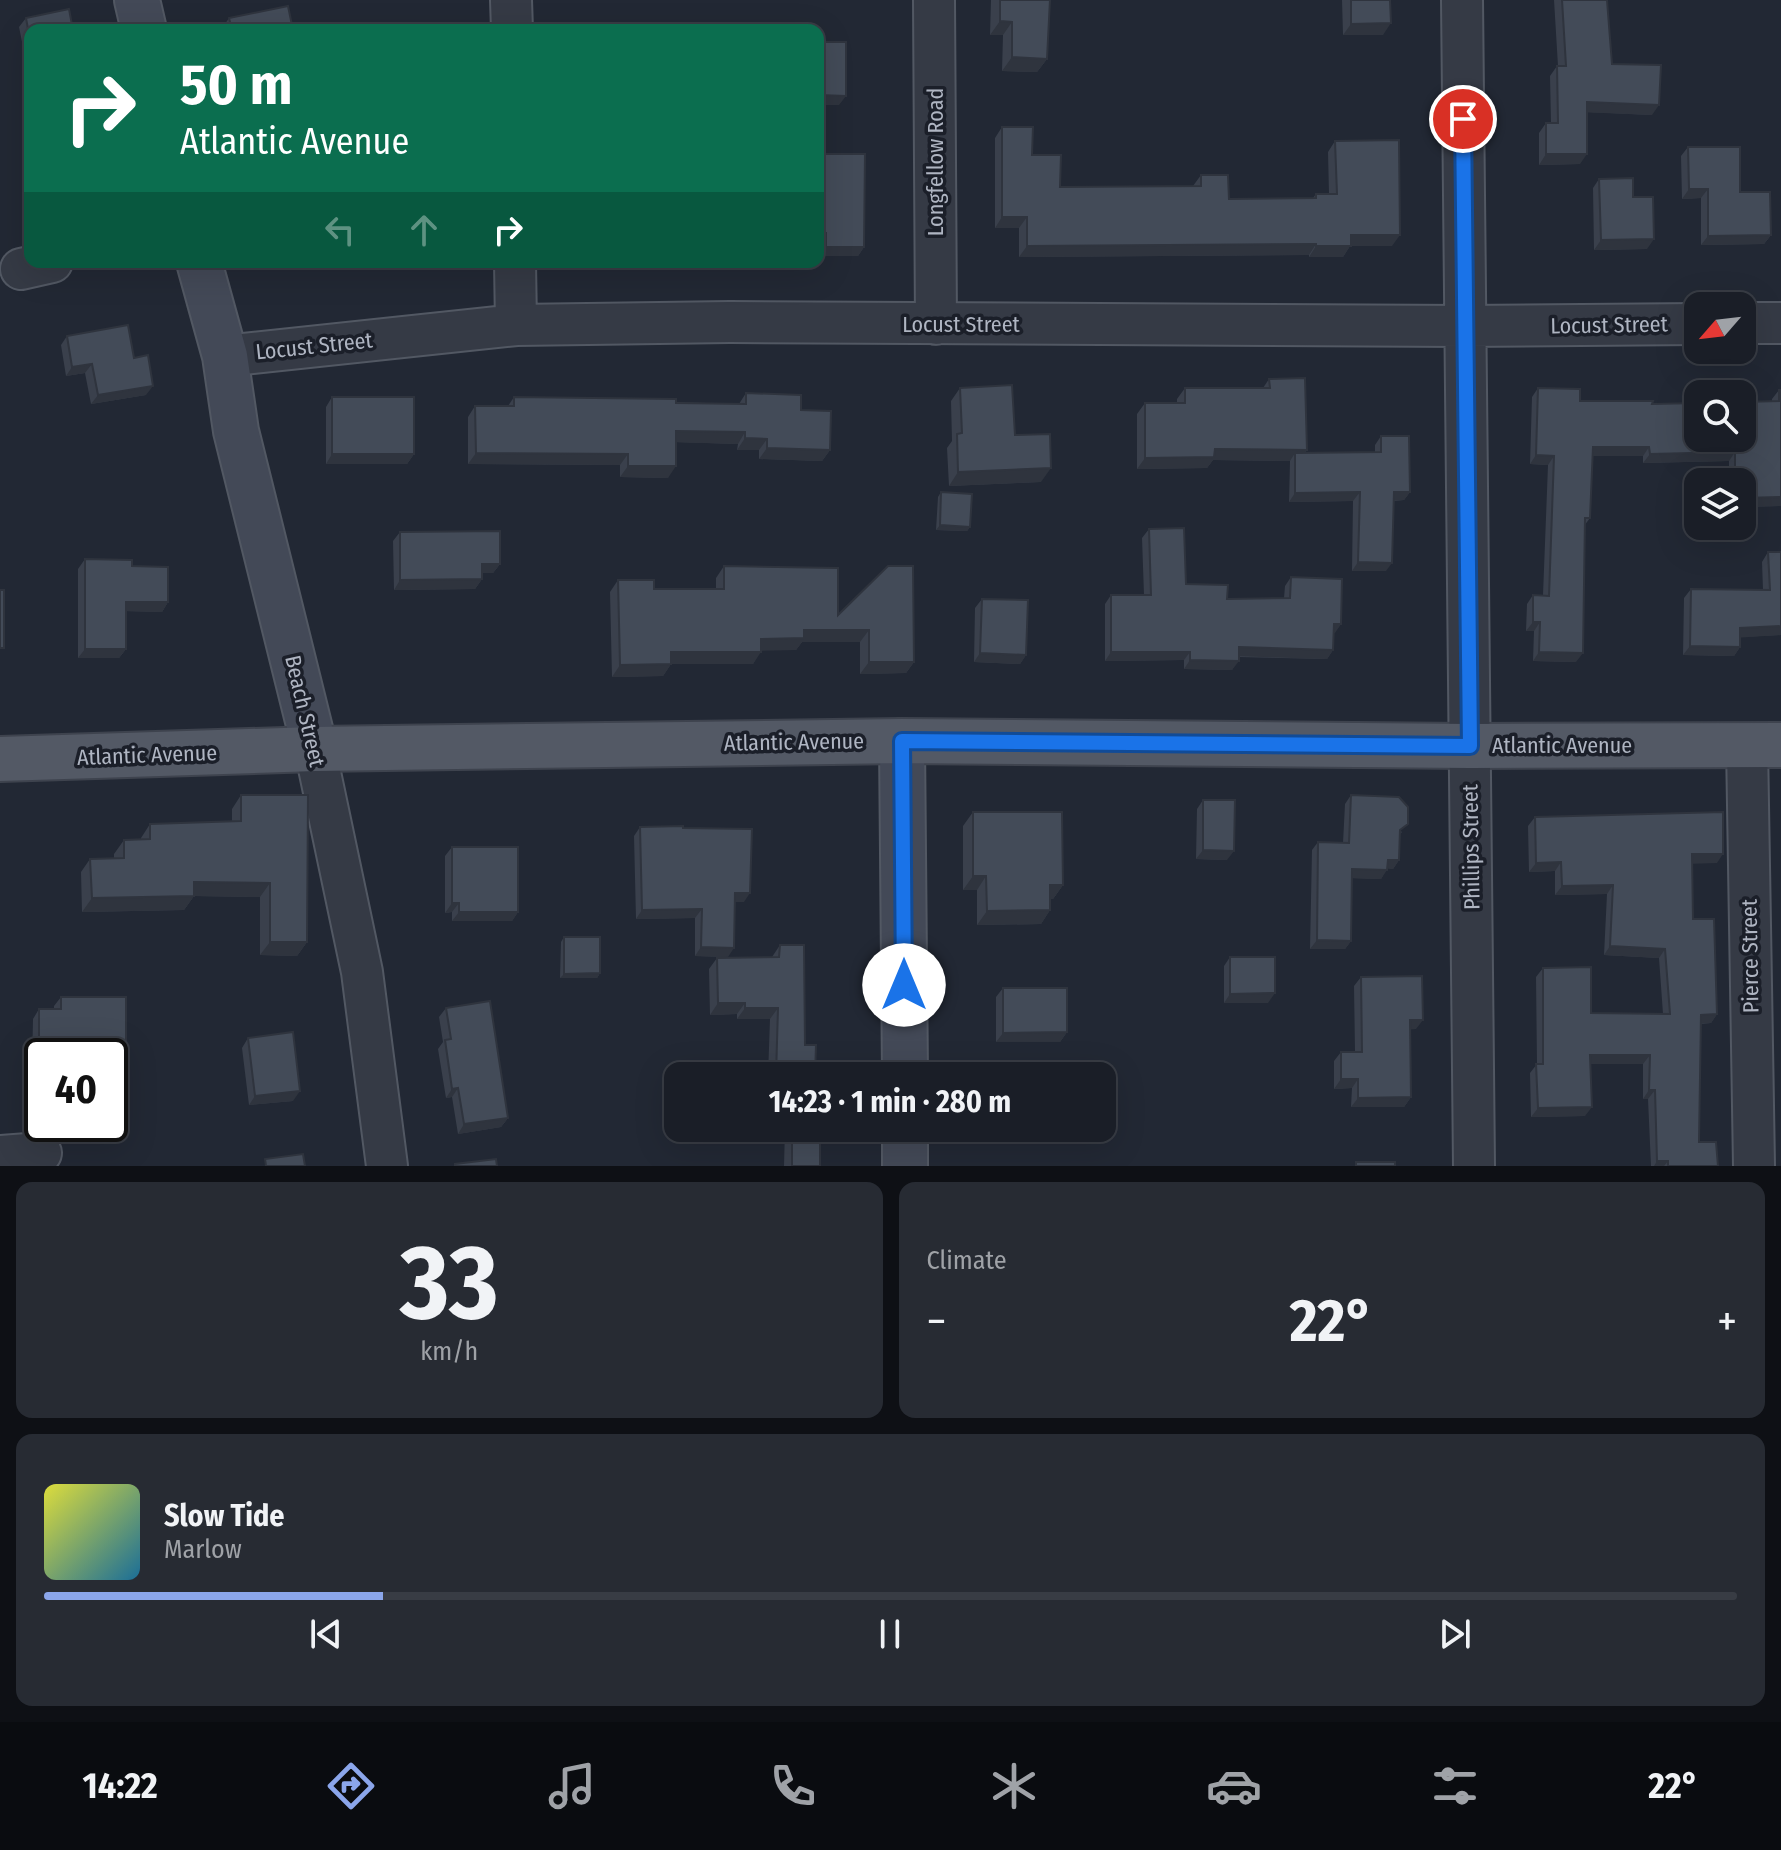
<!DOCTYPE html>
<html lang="en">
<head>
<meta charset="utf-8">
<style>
	:root { --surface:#1a1e27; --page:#272b33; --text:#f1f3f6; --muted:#9fa2a7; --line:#383c44; --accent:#8ba6eb }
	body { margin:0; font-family:"Fira Sans Condensed",sans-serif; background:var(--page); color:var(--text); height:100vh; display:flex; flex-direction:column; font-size:30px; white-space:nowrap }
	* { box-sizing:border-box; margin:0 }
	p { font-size:26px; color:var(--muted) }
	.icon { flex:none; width:44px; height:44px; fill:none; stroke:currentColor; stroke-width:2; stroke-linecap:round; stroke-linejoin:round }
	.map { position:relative; height:1166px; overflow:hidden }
	.details { display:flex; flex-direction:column; gap:16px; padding:16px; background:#0e1015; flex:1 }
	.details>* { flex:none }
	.top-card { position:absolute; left:24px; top:24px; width:800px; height:244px; border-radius:16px; box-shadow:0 8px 32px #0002,0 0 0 2px var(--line); background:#0b6e4f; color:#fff; overflow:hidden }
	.needle { width:52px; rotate:242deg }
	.controls { position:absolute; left:1684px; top:292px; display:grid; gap:16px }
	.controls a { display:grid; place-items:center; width:72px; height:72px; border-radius:16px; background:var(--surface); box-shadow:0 8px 32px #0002,0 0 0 2px var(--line); font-size:40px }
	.speed { position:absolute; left:24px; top:1038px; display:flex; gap:16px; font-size:40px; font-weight:700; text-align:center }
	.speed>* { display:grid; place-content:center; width:104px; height:104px; border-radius:50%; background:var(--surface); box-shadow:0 8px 32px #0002,0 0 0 2px var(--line); line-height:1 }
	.speed .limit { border:4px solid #111; border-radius:12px; background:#fff; color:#111 }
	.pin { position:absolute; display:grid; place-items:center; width:68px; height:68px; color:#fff; margin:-34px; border:4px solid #fff; border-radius:50%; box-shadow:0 2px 8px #0007 }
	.me { position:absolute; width:88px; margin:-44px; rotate:0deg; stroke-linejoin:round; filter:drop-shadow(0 0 6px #0008) }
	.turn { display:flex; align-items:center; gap:28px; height:168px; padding:0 24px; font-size:36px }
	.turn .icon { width:104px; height:104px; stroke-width:2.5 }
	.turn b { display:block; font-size:56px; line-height:68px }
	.lanes { display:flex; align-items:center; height:76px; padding:0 24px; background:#0003; justify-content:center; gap:40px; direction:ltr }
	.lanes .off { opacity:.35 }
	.big { font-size:60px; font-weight:700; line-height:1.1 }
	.details .widget { flex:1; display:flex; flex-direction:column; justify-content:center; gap:12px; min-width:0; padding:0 28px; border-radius:16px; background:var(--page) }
	.details .dial { align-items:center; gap:0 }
	.dial b { font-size:104px; line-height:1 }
	.song { display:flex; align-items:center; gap:24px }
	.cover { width:96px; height:96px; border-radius:12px; background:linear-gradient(135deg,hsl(60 70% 55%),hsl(200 70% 35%)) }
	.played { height:8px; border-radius:4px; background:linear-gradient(90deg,var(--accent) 20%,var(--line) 20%) }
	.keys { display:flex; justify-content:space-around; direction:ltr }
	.heat { display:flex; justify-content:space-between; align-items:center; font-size:44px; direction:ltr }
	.details .tiles { flex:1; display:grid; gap:16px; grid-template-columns:1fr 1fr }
	.widget:last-child { grid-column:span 2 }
	.trip { position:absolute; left:664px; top:1062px; width:452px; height:80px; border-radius:16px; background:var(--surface); box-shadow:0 8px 32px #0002,0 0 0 2px var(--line); font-weight:700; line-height:80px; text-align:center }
	.dock { display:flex; height:128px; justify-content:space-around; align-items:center; background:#0a0c10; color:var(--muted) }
	.dock .icon { width:56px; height:56px }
	.dock .on { color:var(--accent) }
	.dock b { font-size:36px; color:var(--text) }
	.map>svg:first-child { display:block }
</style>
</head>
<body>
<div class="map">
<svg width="1781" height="1166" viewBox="0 0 1781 1166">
	<rect width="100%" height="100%" fill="#222834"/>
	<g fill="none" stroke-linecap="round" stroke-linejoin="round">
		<g stroke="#525863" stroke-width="44">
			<path id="street" d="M511,0L512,30
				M934,0L936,324
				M1462,0L1474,1166
				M515,262L516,325
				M21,269L52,262
				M1742,323H1781
				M225,356L516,325L730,322L1465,326L1698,324
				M1747,745L1754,1166
				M315,749L362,972L387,1166
				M0,1156L41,1153"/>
		</g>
		<g stroke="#525863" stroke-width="48">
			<path id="secondary" d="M137,0L144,30
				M199,262L225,356L236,431L315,749
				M902,741L905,1076
				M905,1128V1166"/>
		</g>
		<g stroke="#3e434e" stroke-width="48">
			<path id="primary" d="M0,759L315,749L902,741L1470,746L1781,745"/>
		</g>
		<use href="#street" stroke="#353a45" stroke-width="40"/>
		<use href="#secondary" stroke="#434957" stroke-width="44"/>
		<use href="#primary" stroke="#535965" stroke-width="44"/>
	</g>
	<path fill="#3a404c" d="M991,0H1050L1047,59L1037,72L1002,71L1003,35H990Z
		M1342,0H1390L1383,35H1343Z
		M1554,0H1607L1612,64L1652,115L1587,112L1580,164L1539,165V133L1546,123H1551L1550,76L1557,66H1558Z
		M26,18L30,30V81L19,27Z
		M229,18L293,30H223V27Z
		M1002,127L1032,155L1060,187L1193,186L1201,175L1229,199L1313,198L1316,194H1329L1328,152L1335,141L1392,246H1350L1343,257H1309V255L1019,257V228H995V138Z
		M1688,147L1740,192L1771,235L1764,244L1701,245V198L1682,199L1681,156Z
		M825,154L864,247L858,256H819V242H818V163Z
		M1599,179L1633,197L1647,249L1594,250L1593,188Z
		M67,336L134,358L146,395L91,404L85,373L66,376L61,345Z
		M1269,379L1307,450L1305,453L1375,452V445L1381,436L1410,492L1404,500L1394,501L1386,571H1352L1353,501L1289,502L1290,461L1213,460L1207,468L1137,469V414L1145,403H1177V399L1185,388H1263Z
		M960,388L1015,435L1041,482L949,486L947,448L952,441L951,401Z
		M1538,388L1580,401L1652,404L1772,401V399L1779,390L1781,506L1742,507V482H1729V461L1643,463V456H1593L1590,518L1584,526L1576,662L1533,661L1534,631H1526L1527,604L1533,595H1543L1548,465L1530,464L1532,397Z
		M746,393L801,410L830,450L822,461L759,459V450H737L738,444L676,442L668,478L620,477V465L468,464V417L475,406H508L514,397L739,404Z
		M332,397L414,454L407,464H326V407Z
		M941,492L970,527L967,531L936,530L938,497Z
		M1149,529L1186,584L1227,599L1284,598L1285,586L1291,577L1341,624L1334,633L1333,650L1327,659L1239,657L1232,670L1184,669V660L1105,661V604L1111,595H1144L1142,538Z
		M400,532L500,564L493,573H482V579L475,589L394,590L393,541Z
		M1768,552H1781V635L1740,637V647L1734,656L1683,655L1684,598L1691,589L1763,590L1762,562Z
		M85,559L132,566L168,602L162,612L126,611V649L119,658H78V569Z
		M724,566L838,615L888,566L914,662L906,673L860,674V642H802L796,650H761L753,664H671L663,676L612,677L610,592L618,580L654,589H716V578Z
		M982,599L1026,655L1020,664L974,662L975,608Z
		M241,795L307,942L297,956L260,955V897L194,896L184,910L82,912L81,872L90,859L114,858V854L124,840H141V838L150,824L232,821V809Z
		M1351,795L1402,832L1400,834L1399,860L1393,869L1387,868L1381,879L1352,878L1351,941L1345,949H1310L1312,850L1318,842L1343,843L1345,804Z
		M1203,800L1227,860L1196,859L1197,809Z
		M973,812L1063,885L1053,899H1050V910L1041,924L977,925V890H963V826Z
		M1535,817L1717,863H1692L1693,919L1717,1014L1711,1023L1701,1024L1699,1142L1718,1166H1651L1648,1099H1643V1064H1591L1585,1116L1531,1117L1530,1073L1537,1064L1536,977L1543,968L1591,1013L1663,1014L1659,958L1604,955L1607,894L1555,895V871L1529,872L1528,826Z
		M640,827L683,828L744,902H735L728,957L695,956V918L636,919L634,836Z
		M452,847L518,912L512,921H452V912L445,913V856Z
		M564,937L600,973L597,978H560L561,942Z
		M780,945L805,1045L815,1076H768L770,1019H737V1014L710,1015L709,969L717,958L772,957Z
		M1230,957L1268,1003H1224V966Z
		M1361,977L1416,1029H1410L1411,1097L1404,1107H1351L1352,1088L1334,1089V1061L1341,1052H1355L1354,986Z
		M1003,988L1067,1032L1060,1042H996V997Z
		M61,997L126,1057L119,1067H110V1056L32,1066L33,1019L39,1009H54V1006Z
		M446,1008L508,1118L501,1127L458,1134L452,1097L446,1098L438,1049L443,1042L439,1017Z
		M248,1038L293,1101L249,1105L242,1048Z
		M785,1128H834L826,1138H820V1166H784Z"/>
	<path fill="#2f343e" d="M1000,21L1012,22L1003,35H990Z
		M1391,23L1383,35H1343L1351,24Z
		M1012,57L1047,59L1037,72L1002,71Z
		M818,95L846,96L839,105H818Z
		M1587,102L1659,105L1652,115L1579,112Z
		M1546,154H1587L1580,164L1539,165Z
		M1689,189H1708L1701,198L1682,199Z
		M1002,217H1027L1019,228H995Z
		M818,233H826L819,242H818Z
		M1351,235H1400L1392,246H1350L1343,257H1309L1316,246Z
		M1771,235L1764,244L1701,245L1708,236Z
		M1654,239L1647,249L1594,250L1601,240Z
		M1316,244L1309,255L1019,257L1027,246Z
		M826,247H864L858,256H819Z
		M92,364L85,373L66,376L72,367Z
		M153,386L146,395L91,404L98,395Z
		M676,431L745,432L738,444L668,442Z
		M745,438L767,439L759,450H737Z
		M1593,447H1649L1643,456H1587Z
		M767,448L830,450L822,461L759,459Z
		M1215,449L1307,450L1299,461L1295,453L1290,461L1213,460L1207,468L1137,469L1145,458Z
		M1735,452L1729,461L1643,463L1650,454Z
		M476,453L628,454L620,465L468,464Z
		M332,454H414L407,464H326Z
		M1536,455L1554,456L1548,465L1530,464Z
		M628,466H676L668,478L620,477Z
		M1051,468L1041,482L949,486L958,472Z
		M1360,492L1353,501L1289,502L1295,493Z
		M1394,492H1410L1404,500L1388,501Z
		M1781,497V506L1742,507V498Z
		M940,525L970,527L967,531L936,530Z
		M1358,562L1392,563L1386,571H1352Z
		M482,564H500L493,573H475Z
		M482,579L475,589L394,590L400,580Z
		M126,602H168L162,612L119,611Z
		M1533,622H1540L1534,631H1526Z
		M1334,624H1341L1335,633H1328Z
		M1781,626V635L1734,638L1740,628Z
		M804,630H869L860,642H802L796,650L753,651L761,639Z
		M1690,646L1740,647L1734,656L1683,655Z
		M1239,647L1333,650L1327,659L1233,656Z
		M85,649H126L119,658H78Z
		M671,652H761L753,664H662Z
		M1111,652H1190L1184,660L1105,661Z
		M1539,652L1583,653L1576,662L1533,661Z
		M980,653L1026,655L1020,664L974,662Z
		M1190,660L1239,661L1232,670L1184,669Z
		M869,662H914L906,673L860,674Z
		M671,664L663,676L612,677L620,665Z
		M1203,850L1234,851L1227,860L1196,859Z
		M1692,854H1723L1717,863L1686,864Z
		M1388,860H1399L1393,869L1381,868Z
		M1561,862L1555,871L1529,872L1536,863Z
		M1352,869L1387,870L1381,879L1346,878Z
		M973,876H986L977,890H963Z
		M194,882L270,883L260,897L194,896L184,910L82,912L92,898Z
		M1050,885H1063L1053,899H1040Z
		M1613,885L1607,894L1555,895L1562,886Z
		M735,893H750L744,902H729Z
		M452,903H459L452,912L445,913Z
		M702,909L695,918L636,919L642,910Z
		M1050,910L1041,924L977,925L987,911Z
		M459,912H518L512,921H452Z
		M1317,940L1351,941L1345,949H1310Z
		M270,942H307L297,956L260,955Z
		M1610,946L1665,949L1659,958L1604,955Z
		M701,947L734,948L728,957L695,956Z
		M600,973L597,978H560L564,974Z
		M1275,993L1268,1003H1224L1230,994Z
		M718,1003H745L737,1014L710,1015Z
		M745,1008H778L770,1019H737Z
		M1717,1014L1711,1023L1695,1024L1701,1015Z
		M1410,1020H1423L1416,1029L1403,1030Z
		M1067,1032L1060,1042H996L1003,1033Z
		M1590,1055H1650L1643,1064H1584Z
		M39,1057H42V1066H32Z
		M110,1057H126L119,1067H110Z
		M1341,1079H1358L1352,1088L1334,1089Z
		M458,1088L452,1097L446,1098L452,1089Z
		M1649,1090H1655L1648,1099H1643Z
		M300,1091L293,1101L249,1105L255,1096Z
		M1411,1097L1404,1107H1351L1358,1098Z
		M1592,1107L1585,1116L1531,1117L1538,1108Z
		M508,1118L501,1127L458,1134L464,1124Z
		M819,1128H834L826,1138H812Z
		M1657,1161H1668L1664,1166H1654Z"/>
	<path fill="#434b58" stroke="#2f343e" stroke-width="2" d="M1000,0H1050L1047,59L1012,57V22L1000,21Z
		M1351,0H1390L1391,23L1351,24Z
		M1562,0H1607L1612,64L1661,65L1659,105L1587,102V154H1546V123H1558L1557,66H1566Z
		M288,6L293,30H232L229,18Z
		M69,9L73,30H30V40L26,18Z
		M435,23V30H372V25Z
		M600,23L637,25V30H600Z
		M818,42H846V96L818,95Z
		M1002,127H1033L1032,155H1061L1060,187L1201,186V175H1228L1229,199L1316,198V194H1337L1335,141L1399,140L1400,235H1351V246H1316V244L1027,246V217H1002Z
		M1688,147H1740V192H1770L1771,235L1708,236V189H1689Z
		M825,154H865L864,247H826V233H818V189L825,188Z
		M1633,178V197H1653L1654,239L1601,240L1599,179Z
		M128,325L134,358L148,355L153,386L98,395L92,364L72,367L67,336Z
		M1305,378L1307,450L1215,449L1214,457L1145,458V403H1185V388H1270L1269,379Z
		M1012,385L1015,435L1050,434L1051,468L958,472L957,434L962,433L960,388Z
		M1538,388L1580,389V401H1653L1652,404L1698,403V438H1742V402L1779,401V390H1781V497L1742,498V482H1735V452L1650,454L1649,447H1593L1590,518H1585L1583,653L1539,652L1540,622H1533V595L1549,596L1554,456L1536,455Z
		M746,393L801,395V410L831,411L830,450L767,448V439L745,438V432L676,431V466H628V454L476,453L475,406H514V397L676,399V403L746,404Z
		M332,397H414V454H332Z
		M1381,436H1409L1410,492H1394L1392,563L1358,562L1360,492L1295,493V453L1381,452Z
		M941,492L972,494L970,527L940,525Z
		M1184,528L1186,584L1228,585L1227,599L1290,598L1291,577L1342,579L1341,624H1334L1333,650L1239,647V661L1190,660V652H1111V595H1151L1149,529Z
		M500,531V564H482V579L400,580V532Z
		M1768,552H1781V626L1740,628V647L1690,646L1691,589L1770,590Z
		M85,559L132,560V566L168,567V602H126V649H85Z
		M724,566L838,568V615L888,566H913L914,662H869V630H804V638L761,639V652H671V664L620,665L618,580H654V589H724Z
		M0,590H4V648H0Z
		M982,599L1028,600L1026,655L980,653Z
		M241,795H308L307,942H270V883L194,882V896L92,898L90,859L124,858V840L150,839V824L241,821Z
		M1351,795L1399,797L1408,807V824L1400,830L1399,860H1388L1387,870L1352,869L1351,941L1317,940L1318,842L1349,843Z
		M1203,800H1235L1234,851L1203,850Z
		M973,812H1062L1063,885H1050V910L987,911L986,876H973Z
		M1723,812V854H1692L1693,919H1714L1717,1014L1701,1015L1699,1142H1716L1718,1166H1668V1161H1657L1655,1090H1649L1650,1055H1590L1592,1107L1538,1108L1536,1064H1543V968L1591,967V1013L1670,1014L1665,949L1610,946L1613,885L1562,886L1561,862L1536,863L1535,817Z
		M683,826V828L752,829L750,893H735L734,948L701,947L702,909L642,910L640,827Z
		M452,847H518V912H459V903H452Z
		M564,937H600V973L564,974Z
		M780,945H804L805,1045H816L815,1076H776L778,1008H745V1003H718L717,958L779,957Z
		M1230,957H1275V993L1230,994Z
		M1422,976L1423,1020H1410L1411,1097L1358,1098V1079H1341V1052H1362L1361,977Z
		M1003,988H1067V1032L1003,1033Z
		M61,997H126V1057H110V1056L39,1057V1009H61Z
		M490,1001L508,1118L464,1124L458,1088L452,1089L445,1040L451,1039L446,1008Z
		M293,1032L300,1091L255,1096L248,1038Z
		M792,1128H820V1166H792Z
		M303,1154L305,1166H266L265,1159Z
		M496,1159L497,1166H455V1164Z
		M1356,1162H1395V1166H1356Z"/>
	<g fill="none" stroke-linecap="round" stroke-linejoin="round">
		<g stroke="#114b97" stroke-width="20">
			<path id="route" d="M904,985L902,741L1470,746L1463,119"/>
		</g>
		<use href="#route" stroke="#1a73e8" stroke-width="14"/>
	</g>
	<g text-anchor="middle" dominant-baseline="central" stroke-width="7" stroke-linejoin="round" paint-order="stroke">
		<g font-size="22" fill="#afb5c2" stroke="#1b1f29">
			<text transform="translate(935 162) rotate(-90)">Longfellow Road</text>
			<text x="961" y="324">Locust Street</text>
			<text transform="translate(1609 325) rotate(-1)">Locust Street</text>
			<text transform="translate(314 346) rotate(-6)">Locust Street</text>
			<text transform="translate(305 711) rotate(77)">Beach Street</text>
			<text transform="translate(794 742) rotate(-1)">Atlantic Avenue</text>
			<text x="1562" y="745">Atlantic Avenue</text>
			<text transform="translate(147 755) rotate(-2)">Atlantic Avenue</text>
			<text transform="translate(1471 847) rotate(-91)">Phillips Street</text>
			<text transform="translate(1750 956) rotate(-91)">Pierce Street</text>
		</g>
	</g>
</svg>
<div class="controls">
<a><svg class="needle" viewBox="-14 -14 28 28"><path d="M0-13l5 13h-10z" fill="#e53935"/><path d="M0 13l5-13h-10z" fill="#9fa2a7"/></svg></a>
<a><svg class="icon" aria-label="search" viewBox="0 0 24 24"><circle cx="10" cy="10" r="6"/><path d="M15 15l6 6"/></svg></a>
<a><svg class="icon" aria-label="layers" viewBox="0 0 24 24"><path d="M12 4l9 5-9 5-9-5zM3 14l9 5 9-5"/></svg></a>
</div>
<div class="speed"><div class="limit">40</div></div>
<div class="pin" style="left:1463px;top:119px;background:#d93025"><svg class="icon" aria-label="arrive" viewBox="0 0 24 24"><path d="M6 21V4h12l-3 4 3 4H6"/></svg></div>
<svg class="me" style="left:904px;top:985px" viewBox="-20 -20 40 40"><circle r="19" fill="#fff"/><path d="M0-13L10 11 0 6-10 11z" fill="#1a73e8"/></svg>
<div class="trip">14:23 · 1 min · 280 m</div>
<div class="top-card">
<div class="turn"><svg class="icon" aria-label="right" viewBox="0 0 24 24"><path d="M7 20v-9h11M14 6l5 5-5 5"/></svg><div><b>50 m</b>Atlantic Avenue</div></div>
<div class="lanes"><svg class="icon off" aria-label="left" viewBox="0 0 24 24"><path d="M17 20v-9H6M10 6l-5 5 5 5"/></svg><svg class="icon off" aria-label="ahead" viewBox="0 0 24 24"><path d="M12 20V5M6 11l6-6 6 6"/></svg><svg class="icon" aria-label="right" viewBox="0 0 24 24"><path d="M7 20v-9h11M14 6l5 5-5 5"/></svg></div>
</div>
</div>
<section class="details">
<div class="tiles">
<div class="widget dial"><b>33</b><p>km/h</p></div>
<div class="widget"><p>Climate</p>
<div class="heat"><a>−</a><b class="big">22°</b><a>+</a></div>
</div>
<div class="widget">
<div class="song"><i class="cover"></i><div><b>Slow Tide</b><p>Marlow</p></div></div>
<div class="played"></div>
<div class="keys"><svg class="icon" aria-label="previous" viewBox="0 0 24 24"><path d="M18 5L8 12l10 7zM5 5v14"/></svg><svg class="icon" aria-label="pause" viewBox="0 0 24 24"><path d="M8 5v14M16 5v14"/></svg><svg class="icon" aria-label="next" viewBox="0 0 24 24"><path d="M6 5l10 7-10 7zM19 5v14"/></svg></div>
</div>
</div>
</section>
<nav class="dock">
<b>14:22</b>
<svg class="icon on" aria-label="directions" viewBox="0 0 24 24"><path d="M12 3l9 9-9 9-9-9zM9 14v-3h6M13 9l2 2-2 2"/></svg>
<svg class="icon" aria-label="music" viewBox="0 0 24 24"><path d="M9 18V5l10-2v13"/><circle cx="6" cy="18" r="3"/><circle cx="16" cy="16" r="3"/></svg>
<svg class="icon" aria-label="phone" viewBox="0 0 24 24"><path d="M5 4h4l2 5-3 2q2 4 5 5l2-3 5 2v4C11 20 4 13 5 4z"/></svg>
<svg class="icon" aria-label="climate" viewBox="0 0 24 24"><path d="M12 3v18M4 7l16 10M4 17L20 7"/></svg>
<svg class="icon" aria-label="car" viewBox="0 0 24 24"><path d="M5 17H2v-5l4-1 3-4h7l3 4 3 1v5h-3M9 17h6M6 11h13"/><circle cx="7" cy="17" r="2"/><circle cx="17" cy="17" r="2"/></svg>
<svg class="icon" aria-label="filters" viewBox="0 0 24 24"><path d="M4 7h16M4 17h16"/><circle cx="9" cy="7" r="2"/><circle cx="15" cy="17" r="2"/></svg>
<b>22°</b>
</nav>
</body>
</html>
